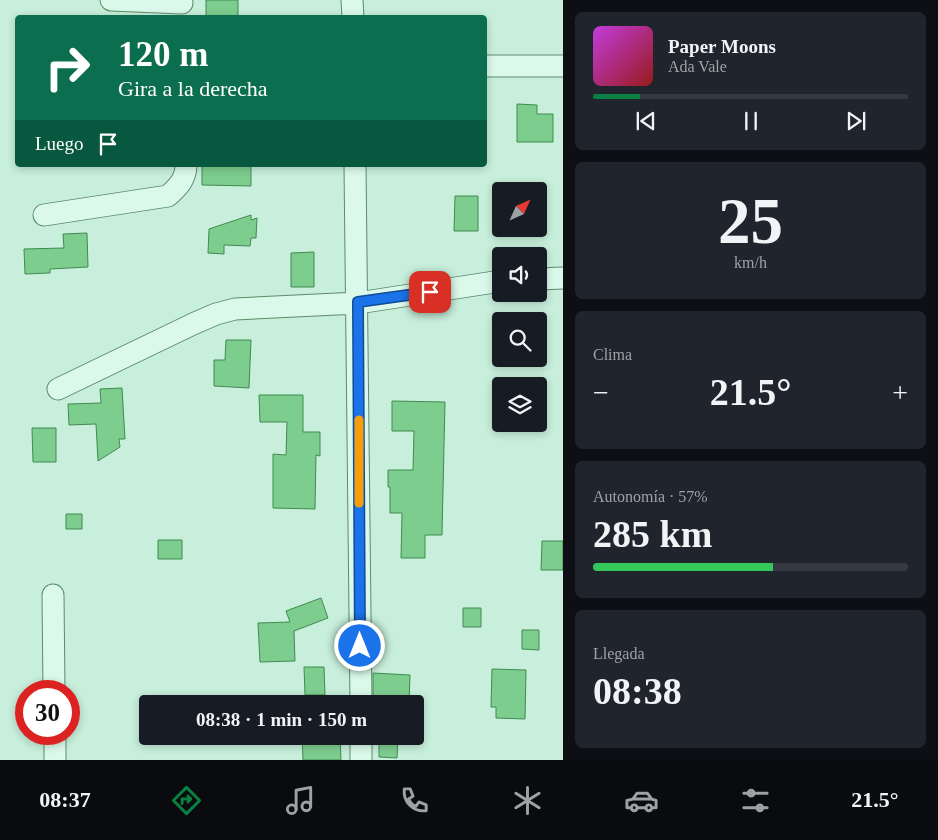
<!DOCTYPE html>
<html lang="es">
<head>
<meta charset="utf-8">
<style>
	:root { --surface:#171b24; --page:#20242c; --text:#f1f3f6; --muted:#9ea1a6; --line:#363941; --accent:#0b8043 }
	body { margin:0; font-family:"Times New Roman",serif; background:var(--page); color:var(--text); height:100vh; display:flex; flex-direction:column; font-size:19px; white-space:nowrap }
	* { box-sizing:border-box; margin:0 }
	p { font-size:16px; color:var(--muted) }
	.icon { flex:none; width:28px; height:28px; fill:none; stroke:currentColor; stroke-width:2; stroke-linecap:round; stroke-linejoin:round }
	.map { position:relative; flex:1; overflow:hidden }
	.side { display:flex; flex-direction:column; gap:12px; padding:12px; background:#0d0f14; width:375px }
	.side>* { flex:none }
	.guide { position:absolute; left:15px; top:15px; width:472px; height:152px; border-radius:5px; box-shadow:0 2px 8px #0003; background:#0b6e4f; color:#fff; overflow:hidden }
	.needle { width:32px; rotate:45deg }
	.buttons { position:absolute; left:492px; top:182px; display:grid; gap:10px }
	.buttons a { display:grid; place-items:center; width:55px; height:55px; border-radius:5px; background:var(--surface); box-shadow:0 2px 8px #0003; font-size:25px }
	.speed { position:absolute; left:15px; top:680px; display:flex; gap:10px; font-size:25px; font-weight:700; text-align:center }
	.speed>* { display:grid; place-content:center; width:65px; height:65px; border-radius:50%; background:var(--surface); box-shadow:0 2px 8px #0003; line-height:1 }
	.speed .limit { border:8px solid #d22; background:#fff; color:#111 }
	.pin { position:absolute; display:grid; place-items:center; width:42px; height:42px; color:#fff; margin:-21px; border-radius:10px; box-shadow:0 2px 8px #0006 }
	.me { position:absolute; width:55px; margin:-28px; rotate:0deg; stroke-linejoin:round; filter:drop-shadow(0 0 4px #0008) }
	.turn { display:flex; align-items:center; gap:18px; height:105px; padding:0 20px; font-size:22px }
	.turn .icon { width:65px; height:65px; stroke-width:2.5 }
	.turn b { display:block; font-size:35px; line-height:42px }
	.then { display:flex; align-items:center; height:48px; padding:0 20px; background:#0003; gap:10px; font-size:19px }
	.big { font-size:38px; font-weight:600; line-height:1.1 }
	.side .card { flex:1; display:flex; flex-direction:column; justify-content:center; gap:8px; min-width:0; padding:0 18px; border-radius:8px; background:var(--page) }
	.side .dial { align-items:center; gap:0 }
	.dial b { font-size:65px; line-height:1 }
	.song { display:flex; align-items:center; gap:15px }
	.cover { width:60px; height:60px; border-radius:8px; background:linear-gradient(135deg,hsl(290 70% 55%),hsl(0 70% 35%)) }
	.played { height:5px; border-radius:2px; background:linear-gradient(90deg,var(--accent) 15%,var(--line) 15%) }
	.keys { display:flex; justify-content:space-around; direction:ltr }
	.heat { display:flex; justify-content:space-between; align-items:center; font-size:28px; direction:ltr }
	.charge { height:8px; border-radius:4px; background:linear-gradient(90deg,#34c759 57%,var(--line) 0) }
	.trip { position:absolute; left:139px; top:695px; width:285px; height:50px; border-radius:5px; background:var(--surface); box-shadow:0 2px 8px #0003; font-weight:600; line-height:50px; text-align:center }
	.dock { display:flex; height:80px; justify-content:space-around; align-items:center; background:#090b0e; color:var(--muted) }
	.dock .icon { width:35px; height:35px }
	.dock .current { color:var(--accent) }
	.dock b { font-size:22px; color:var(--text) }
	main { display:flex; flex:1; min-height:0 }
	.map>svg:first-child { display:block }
</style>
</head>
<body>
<main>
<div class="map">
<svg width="563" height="760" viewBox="0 0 563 760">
	<rect width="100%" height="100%" fill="#c7efdb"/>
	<path fill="#7dcd8e" stroke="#418a50" d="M206,0H238V18H206Z
		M517,104L537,105V114H553V142H517Z
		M202,165H251V186L202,185Z
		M455,196H478V231H454Z
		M251,215V220L257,218L256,238H251L250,246L224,245V254L208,253L209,229Z
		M87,233L88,267L50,269V273L25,274L24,249L64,248L63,234Z
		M314,252V287H291V253Z
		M226,340H251L249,388L214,386V360H225Z
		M122,388L125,439H119L120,447L98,461L96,424L69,425L68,404L101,403L100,389Z
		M259,395H303V432H320V456L316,455L315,509L273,508V454L286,455L287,422H260Z
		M392,401L445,402L442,535H425V558H401L402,513H390V487H388V470H413L414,431H392Z
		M32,428H56V462H33Z
		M66,514H82V529H66Z
		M158,540H182V559H158Z
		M542,541H563V570H541Z
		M321,598L328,618L294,631L295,661L260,662L258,623L290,622L286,611Z
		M463,608H481V627H463Z
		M522,630H539V650L522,649Z
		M304,667H324L325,695H305Z
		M492,669L526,670L525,719L496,718V707H491Z
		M373,673L410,675L409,704L373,702Z
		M302,736H340L341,760H303Z
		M390,736H398L397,758L379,757V740Z"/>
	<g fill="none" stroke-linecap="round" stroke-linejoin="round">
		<g stroke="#5c8b6b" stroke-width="23">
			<path id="street" d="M111,0L182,3
				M352,0L353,18
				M485,66H563
				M355,165L361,704
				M44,215L168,196C178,187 186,179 186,165
				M539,279L563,278
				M58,389L193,324L216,314L235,309L358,303L501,281
				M53,595L54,691
				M55,734V760
				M361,736V760"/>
		</g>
		<use href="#street" stroke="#daf9ea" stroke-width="21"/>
	</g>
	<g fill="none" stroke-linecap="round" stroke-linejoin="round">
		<g stroke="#114b97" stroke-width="12">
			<path id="route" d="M360,646L358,302L430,292"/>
		</g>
		<use href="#route" stroke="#1a73e8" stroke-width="9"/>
		<path stroke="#f59e0b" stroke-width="9" d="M359,420V503"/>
	</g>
</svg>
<div class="buttons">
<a><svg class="needle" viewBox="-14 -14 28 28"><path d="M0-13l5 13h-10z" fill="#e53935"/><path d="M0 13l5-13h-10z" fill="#9ea1a6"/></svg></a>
<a><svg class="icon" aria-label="sound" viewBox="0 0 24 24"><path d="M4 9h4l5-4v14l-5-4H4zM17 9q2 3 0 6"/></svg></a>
<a><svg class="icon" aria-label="search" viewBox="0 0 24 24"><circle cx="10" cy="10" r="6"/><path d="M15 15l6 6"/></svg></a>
<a><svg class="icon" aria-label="layers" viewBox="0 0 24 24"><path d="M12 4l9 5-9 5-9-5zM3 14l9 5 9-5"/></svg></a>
</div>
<div class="speed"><div class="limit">30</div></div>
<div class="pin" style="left:430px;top:292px;background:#d93025"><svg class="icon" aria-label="arrive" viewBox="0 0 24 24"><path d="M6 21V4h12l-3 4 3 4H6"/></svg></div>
<svg class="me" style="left:360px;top:646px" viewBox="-20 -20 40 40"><circle r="17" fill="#1a73e8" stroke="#fff" stroke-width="3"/><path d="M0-11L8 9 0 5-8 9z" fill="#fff"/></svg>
<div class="trip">08:38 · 1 min · 150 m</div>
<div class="guide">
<div class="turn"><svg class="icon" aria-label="right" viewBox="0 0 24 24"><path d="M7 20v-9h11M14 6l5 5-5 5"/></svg><div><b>120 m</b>Gira a la derecha</div></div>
<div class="then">Luego<svg class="icon" aria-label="arrive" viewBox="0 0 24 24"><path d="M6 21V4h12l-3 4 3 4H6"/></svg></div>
</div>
</div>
<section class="side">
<div class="card">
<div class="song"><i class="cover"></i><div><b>Paper Moons</b><p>Ada Vale</p></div></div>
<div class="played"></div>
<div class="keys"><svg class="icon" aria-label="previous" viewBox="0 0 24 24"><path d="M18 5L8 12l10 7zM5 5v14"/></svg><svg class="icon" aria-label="pause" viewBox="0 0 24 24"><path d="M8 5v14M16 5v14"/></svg><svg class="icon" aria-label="next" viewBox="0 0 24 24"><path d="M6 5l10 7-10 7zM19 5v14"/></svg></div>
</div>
<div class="card dial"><b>25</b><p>km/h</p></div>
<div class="card"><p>Clima</p>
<div class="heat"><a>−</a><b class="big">21.5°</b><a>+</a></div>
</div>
<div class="card"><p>Autonomía · 57%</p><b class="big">285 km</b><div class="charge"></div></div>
<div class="card"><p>Llegada</p><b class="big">08:38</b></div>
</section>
</main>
<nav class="dock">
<b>08:37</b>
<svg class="icon current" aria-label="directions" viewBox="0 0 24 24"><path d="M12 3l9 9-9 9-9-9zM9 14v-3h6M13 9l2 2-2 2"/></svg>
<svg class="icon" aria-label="music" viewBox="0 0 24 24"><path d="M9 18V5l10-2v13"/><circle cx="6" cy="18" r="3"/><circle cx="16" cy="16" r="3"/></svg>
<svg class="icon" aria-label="phone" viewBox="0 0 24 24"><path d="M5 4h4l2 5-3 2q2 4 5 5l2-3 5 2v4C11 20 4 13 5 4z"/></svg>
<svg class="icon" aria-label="climate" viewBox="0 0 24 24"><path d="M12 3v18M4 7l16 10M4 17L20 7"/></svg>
<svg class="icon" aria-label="car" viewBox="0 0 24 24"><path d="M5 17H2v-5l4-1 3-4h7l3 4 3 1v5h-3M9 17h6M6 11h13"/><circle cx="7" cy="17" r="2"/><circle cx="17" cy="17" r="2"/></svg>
<svg class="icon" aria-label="filters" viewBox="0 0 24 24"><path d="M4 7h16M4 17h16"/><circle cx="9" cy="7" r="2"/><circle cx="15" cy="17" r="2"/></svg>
<b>21.5°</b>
</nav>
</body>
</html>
